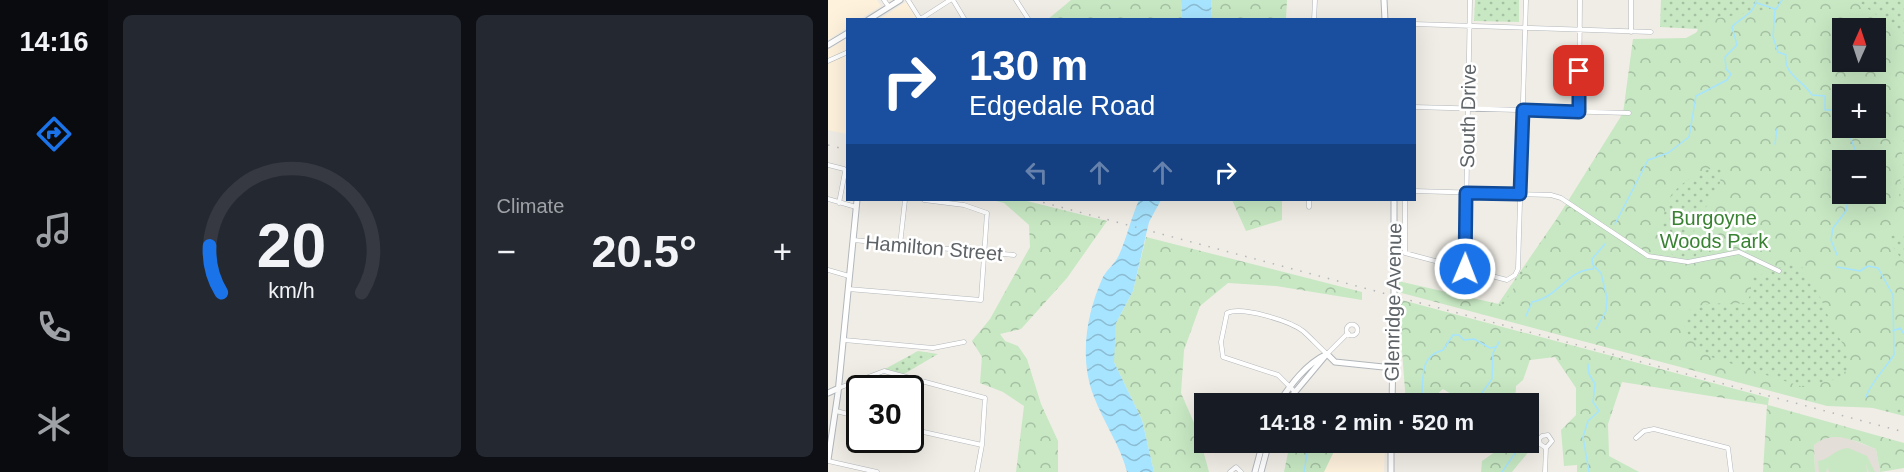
<!DOCTYPE html>
<html lang="en">
<head>
<meta charset="utf-8">
<style>
	:root { --surface:#171b24; --page:#242831; --text:#f1f3f6; --muted:#9ea1a6; --line:#363941; --accent:#1a73e8 }
	body { margin:0; font-family:Arial,sans-serif; background:var(--page); color:var(--text); height:100vh; display:flex; flex-direction:column; font-size:22px; white-space:nowrap }
	* { box-sizing:border-box; margin:0 }
	p { font-size:20px; color:var(--muted) }
	.icon { flex:none; width:33px; height:33px; fill:none; stroke:currentColor; stroke-width:2; stroke-linecap:round; stroke-linejoin:round }
	.map { position:relative; flex:1; overflow:hidden }
	.drawer { display:flex; flex-direction:column; gap:15px; padding:15px; background:#0d0f14; width:720px }
	.drawer>* { flex:none }
	.banner { position:absolute; left:18px; top:18px; width:570px; height:183px; border-radius:0px; box-shadow:0 6px 24px #0002; background:#1a4fa0; color:#fff; overflow:hidden }
	.needle { width:39px; rotate:3deg }
	.controls { position:absolute; left:1004px; top:18px; display:grid; gap:12px }
	.controls a { display:grid; place-items:center; width:54px; height:54px; border-radius:0px; background:var(--surface); box-shadow:0 6px 24px #0002; font-size:30px }
	.speed { position:absolute; left:18px; top:375px; display:flex; gap:12px; font-size:30px; font-weight:700; text-align:center }
	.speed>* { display:grid; place-content:center; width:78px; height:78px; border-radius:50%; background:var(--surface); box-shadow:0 6px 24px #0002; line-height:1 }
	.speed .limit { border:3px solid #111; border-radius:9px; background:#fff; color:#111 }
	.pin { position:absolute; display:grid; place-items:center; width:51px; height:51px; color:#fff; margin:-26px; border-radius:12px; box-shadow:0 3px 9px #0006 }
	.me { position:absolute; width:66px; margin:-33px; rotate:1deg; stroke-linejoin:round; filter:drop-shadow(0 0 4px #0008) }
	.turn { display:flex; align-items:center; gap:21px; height:126px; padding:0 24px; font-size:27px }
	.turn .icon { width:78px; height:78px; stroke-width:2.5 }
	.turn b { display:block; font-size:42px; line-height:51px }
	.lanes { display:flex; align-items:center; height:57px; padding:0 24px; background:#0003; justify-content:center; gap:30px; direction:ltr }
	.lanes .off { opacity:.35 }
	.big { font-size:45px; font-weight:600; line-height:1.1 }
	.drawer .card { flex:1; display:flex; flex-direction:column; justify-content:center; gap:9px; min-width:0; padding:0 21px; border-radius:9px; background:var(--page) }
	.drawer .dial { align-items:center; gap:0 }
	.dial svg { height:156px; overflow:visible; fill:none; stroke:var(--line); stroke-width:7; stroke-linecap:round; text-anchor:middle }
	.dial text { fill:var(--text); stroke:none }
	.heat { display:flex; justify-content:space-between; align-items:center; font-size:33px; direction:ltr }
	.drawer .tiles { flex:1; display:grid; gap:15px; grid-template-columns:repeat(2,1fr) }
	.trip { position:absolute; left:366px; top:393px; width:345px; height:60px; border-radius:0px; background:var(--surface); box-shadow:0 6px 24px #0002; font-weight:600; line-height:60px; text-align:center }
	main { display:flex; flex:1; min-height:0 }
	.menu { display:flex; flex-direction:column; width:108px; justify-content:space-around; align-items:center; background:#090b0e; color:var(--muted) }
	.menu .icon { width:42px; height:42px }
	.menu .selected { color:var(--accent) }
	.menu b { font-size:27px; color:var(--text) }
	.map>svg:first-child { display:block }
</style>
</head>
<body>
<main>
<nav class="menu">
<b>14:16</b>
<svg class="icon selected" aria-label="directions" viewBox="0 0 24 24"><path d="M12 3l9 9-9 9-9-9zM9 14v-3h6M13 9l2 2-2 2"/></svg>
<svg class="icon" aria-label="music" viewBox="0 0 24 24"><path d="M9 18V5l10-2v13"/><circle cx="6" cy="18" r="3"/><circle cx="16" cy="16" r="3"/></svg>
<svg class="icon" aria-label="phone" viewBox="0 0 24 24"><path d="M5 4h4l2 5-3 2q2 4 5 5l2-3 5 2v4C11 20 4 13 5 4z"/></svg>
<svg class="icon" aria-label="climate" viewBox="0 0 24 24"><path d="M12 3v18M4 7l16 10M4 17L20 7"/></svg>
</nav>
<section class="drawer">
<div class="tiles">
<div class="card dial"><svg viewBox="0 0 100 80">
<path d="M14 69A42 42 0 1 1 86 69"/>
<path d="M14 69A42 42 0 0 1 8 45" stroke="#1a73e8"/>
<text x="50" y="56" font-size="32" font-weight="700">20</text>
<text x="50" y="72" font-size="11">km/h</text>
</svg></div>
<div class="card"><p>Climate</p>
<div class="heat"><a>−</a><b class="big">20.5°</b><a>+</a></div>
</div>
</div>
</section>
<div class="map">
<svg width="1076" height="472" viewBox="0 0 1076 472">
	<defs>
		<pattern id="green-dots" width="8" height="8" patternUnits="userSpaceOnUse" patternTransform="scale(1.5)"><rect width="8" height="8" fill="#c7e8c3"/><path d="M2 2h.1M6 6h.1" fill="none" stroke="#a5c0a2" stroke-width="1.8" stroke-linecap="round"/></pattern>
		<pattern id="forest-crowns" width="20" height="18" patternUnits="userSpaceOnUse" patternTransform="scale(1.5)"><rect width="20" height="18" fill="#c7e8c3"/><path d="M2 6a3 3 0 1 1 6 0M12 15a3 3 0 1 1 6 0" fill="none" stroke="#a5c0a2"/></pattern>
		<pattern id="water-waves" width="16" height="10" patternUnits="userSpaceOnUse" patternTransform="scale(1.5)"><rect width="16" height="10" fill="#a7e4ff"/><path d="M0 5q4-4 8 0t8 0" fill="none" stroke="#8bbcd2"/></pattern>
	</defs>
	<rect width="100%" height="100%" fill="#f0ede6"/>
	<path fill="#fef2dd" d="M0,0H49L53,6L32,19L20,20L19,28L0,40Z
		M78,2L90,19L50,20Z
		M19,38V134L0,130V50Z
		M510,443H557L556,472H496Z"/>
	<path fill="#e3ded7" d="M996,437H1016L1048,449L1052,472H987L986,445Z"/>
	<path fill="url(#green-dots)" fill-rule="evenodd" d="M647,0H691V22L646,21Z
		M833,0H1076V416L666,310L762,170L858,56L870,29L832,27ZM1014,28H1047V62H1014ZM1014,94H1047V128H1014ZM1014,160H1047V194H1014Z
		M90,351L110,354L76,374L57,369Z"/>
	<path fill="url(#forest-crowns)" fill-rule="evenodd" d="M243,0H353L354,19L219,20Z
		M383,0H459L458,19H384Z
		M961,0H1028L1076,35V126L1071,200L1076,208V231L1059,238L1076,263V409L999,406L570,292V281L675,305L795,113L805,39L858,38L871,31L879,20L932,11L946,5L949,8ZM1014,28H1047V62H1014ZM1014,94H1047V128H1014ZM1014,160H1047V194H1014ZM888,167L893,169C896,206 853,212 870,251L867,258L852,261C831,249 831,218 842,198C851,182 872,172 888,167ZM959,265L973,266C989,284 994,303 1004,325C1011,340 1022,350 1021,368L1009,379L975,387L883,357C865,345 837,314 874,305C888,302 904,305 918,303L923,294V278Z
		M164,200H195L279,221L239,278L193,329L172,334L177,341L190,346L199,359L213,404L230,441V472H188L196,406L175,392L152,383L154,357L144,341L162,319L202,247L201,225L176,203Z
		M404,200H454V220L418,231Z
		M318,237L534,292V300L448,286L400,283L372,306L356,350L353,393L370,432L381,472H326L314,420L286,362L285,351L288,323L305,291Z
		M570,299L941,398L940,405L1076,443V468L1052,472L1048,449C1026,441 1006,429 986,445L987,472H935L939,405L794,382L780,424L781,456L811,472H749V465L736,466L733,430L748,415V388L727,357L702,360L695,380L688,386L687,403H627L623,394L615,389L599,403H578Z
		M499,393L555,402V403H487Z
		M701,415L708,420C712,444 698,454 684,472H653L654,461L671,449L676,443L700,442Z
		M462,443V442L510,443L496,472H456Z"/>
	<path fill="#c7e8c3" d="M1020,448L1039,456L1047,472H1041L1038,464L1039,472H1001L1000,467L998,472H991L990,461C1001,460 1007,449 1020,448Z"/>
	<path fill="url(#water-waves)" d="M353,0H383L384,19H354Z
		M311,200H333L321,222L305,291L288,323L286,362L314,420L326,472H299C293,447 275,421 266,397C251,359 258,314 275,277C279,269 287,264 291,255C299,237 303,218 311,200Z"/>
	<g fill="none" stroke-linecap="round" stroke-linejoin="round">
		<path stroke="#a7e4ff" stroke-width="1.5" d="M929,3L947,9L945,37L950,52L958,55C955,75 975,80 984,95L997,96V110H1008L1014,119
			M948,9L954,0
			M1020,128L1019,135L1023,139L1031,160
			M947,144L949,129
			M787,224L820,160L840,153L861,137L868,96L899,80L903,74L898,69L897,57L909,45L904,27C913,17 926,15 928,0
			M1009,255L1003,240L1005,228L1018,211L1021,194
			M1009,267L1032,271L1040,266L1050,268L1065,295L1066,355C1058,367 1042,384 1038,397
			M698,316L704,302C731,297 739,270 765,269L766,266
			M768,329L778,311L779,298L773,273L765,265L764,259L777,244
			M1065,331L1072,328L1076,334
			M760,364L761,374L767,384L765,402L771,411L760,421L755,437L761,472
			M584,404L594,393C595,374 593,356 615,350L625,335H631L636,340L646,339L662,348L668,347
			M655,404L653,394L664,379L665,353L671,342
			M476,472L481,442
			M674,472L695,442"/>
		<g stroke="#b3b7bb" stroke-width="5">
			<path id="street" d="M56,0L61,7
				M80,0L92,19
				M125,0L137,20
				M188,0L201,20
				M91,20L122,0
				M486,20L487,0
				M586,24L823,32
				M803,32V0
				M0,61L20,52
				M586,107L801,113
				M751,112L752,0
				M0,165L16,169L17,172L11,203
				M586,191L723,195L733,198L820,256L860,262L911,252L951,271
				M0,199L28,207
				M577,200V253L679,280L687,275L690,269L698,0
				M481,207V200
				M25,240L186,255
				M72,245L77,200
				M637,269L642,0
				M0,270L21,276
				M20,289L153,300L159,213L136,205L96,200
				M518.5 330a5.5 5.5 0 1 1 11 0a5.5 5.5 0 1 1-11 0Z
				M16,340L105,348L136,342
				M11,388L56,371L157,398L154,445L149,472
				M466,391L450,375L395,357L393,342L399,313C414,306 462,321 475,331C483,338 491,347 499,354L520,333
				M8,411L32,417
				M82,429L154,445
				M808,438L816,431L826,429L900,448L903,472
				M0,461L49,472
				M402,472L408,467L413,472
				M717,472L718,448L724,441L720,435L714,436L711,439L712,444L718,448"/>
		</g>
		<g stroke="#b2b7bb" stroke-width="7">
			<path id="secondary" d="M556,0L557,20
				M40,20L72,0
				M0,45L20,33
				M566,283V200
				M499,354L507,362L565,368
				M0,393L11,388
				M450,404C463,384 478,364 499,354
				M457,404L498,355
				M564,404L566,306
				M0,460L10,393L29,200
				M427,472L435,442
				M433,472L441,442
				M563,472V442"/>
		</g>
		<use href="#street" stroke="#fff" stroke-width="4"/>
		<use href="#secondary" stroke="#fff" stroke-width="5"/>
		<path stroke="#b5b6b7" stroke-width="1.5" stroke-dasharray="1.5 8" stroke-linecap="butt" d="M0,145L20,150
			M206,200L1076,432"/>
		<g stroke="#b2b7bb" stroke-width="7" stroke-linecap="butt">
			<path id="secondary-bridge" d="M566,306V283"/>
		</g>
		<use href="#secondary-bridge" stroke="#fff" stroke-width="5"/>
	</g>
	<g fill="none" stroke-linecap="round" stroke-linejoin="round">
		<g stroke="#114b97" stroke-width="15">
			<path id="route" d="M637,269L638,193L692,194L695,110L751,112V71"/>
		</g>
		<use href="#route" stroke="#1a73e8" stroke-width="10"/>
	</g>
	<g text-anchor="middle" dominant-baseline="central" stroke-width="5" stroke-linejoin="round" paint-order="stroke">
		<g font-size="20" fill="#5e6367" stroke="#fff">
			<text transform="translate(640 116) rotate(-89)">South Drive</text>
			<text transform="translate(106 248) rotate(5)">Hamilton Street</text>
			<text transform="translate(565 302) rotate(-89)">Glenridge Avenue</text>
		</g>
		<g font-size="20" fill="#398232" stroke="#fff">
			<text x="886" y="218">Burgoyne<tspan x="886" dy="23">Woods Park</tspan></text>
		</g>
	</g>
</svg>
<div class="controls">
<a><svg class="needle" viewBox="-14 -14 28 28"><path d="M0-13l5 13h-10z" fill="#e53935"/><path d="M0 13l5-13h-10z" fill="#9ea1a6"/></svg></a>
<a>+</a>
<a>−</a>
</div>
<div class="speed"><div class="limit">30</div></div>
<div class="pin" style="left:751px;top:71px;background:#d93025"><svg class="icon" aria-label="arrive" viewBox="0 0 24 24"><path d="M6 21V4h12l-3 4 3 4H6"/></svg></div>
<svg class="me" style="left:637px;top:269px" viewBox="-20 -20 40 40"><circle r="17" fill="#1a73e8" stroke="#fff" stroke-width="3"/><path d="M0-11L8 9 0 5-8 9z" fill="#fff"/></svg>
<div class="trip">14:18 · 2 min · 520 m</div>
<div class="banner">
<div class="turn"><svg class="icon" aria-label="right" viewBox="0 0 24 24"><path d="M7 20v-9h11M14 6l5 5-5 5"/></svg><div><b>130 m</b>Edgedale Road</div></div>
<div class="lanes"><svg class="icon off" aria-label="left" viewBox="0 0 24 24"><path d="M17 20v-9H6M10 6l-5 5 5 5"/></svg><svg class="icon off" aria-label="ahead" viewBox="0 0 24 24"><path d="M12 20V5M6 11l6-6 6 6"/></svg><svg class="icon off" aria-label="ahead" viewBox="0 0 24 24"><path d="M12 20V5M6 11l6-6 6 6"/></svg><svg class="icon" aria-label="right" viewBox="0 0 24 24"><path d="M7 20v-9h11M14 6l5 5-5 5"/></svg></div>
</div>
</div>
</main>
</body>
</html>
